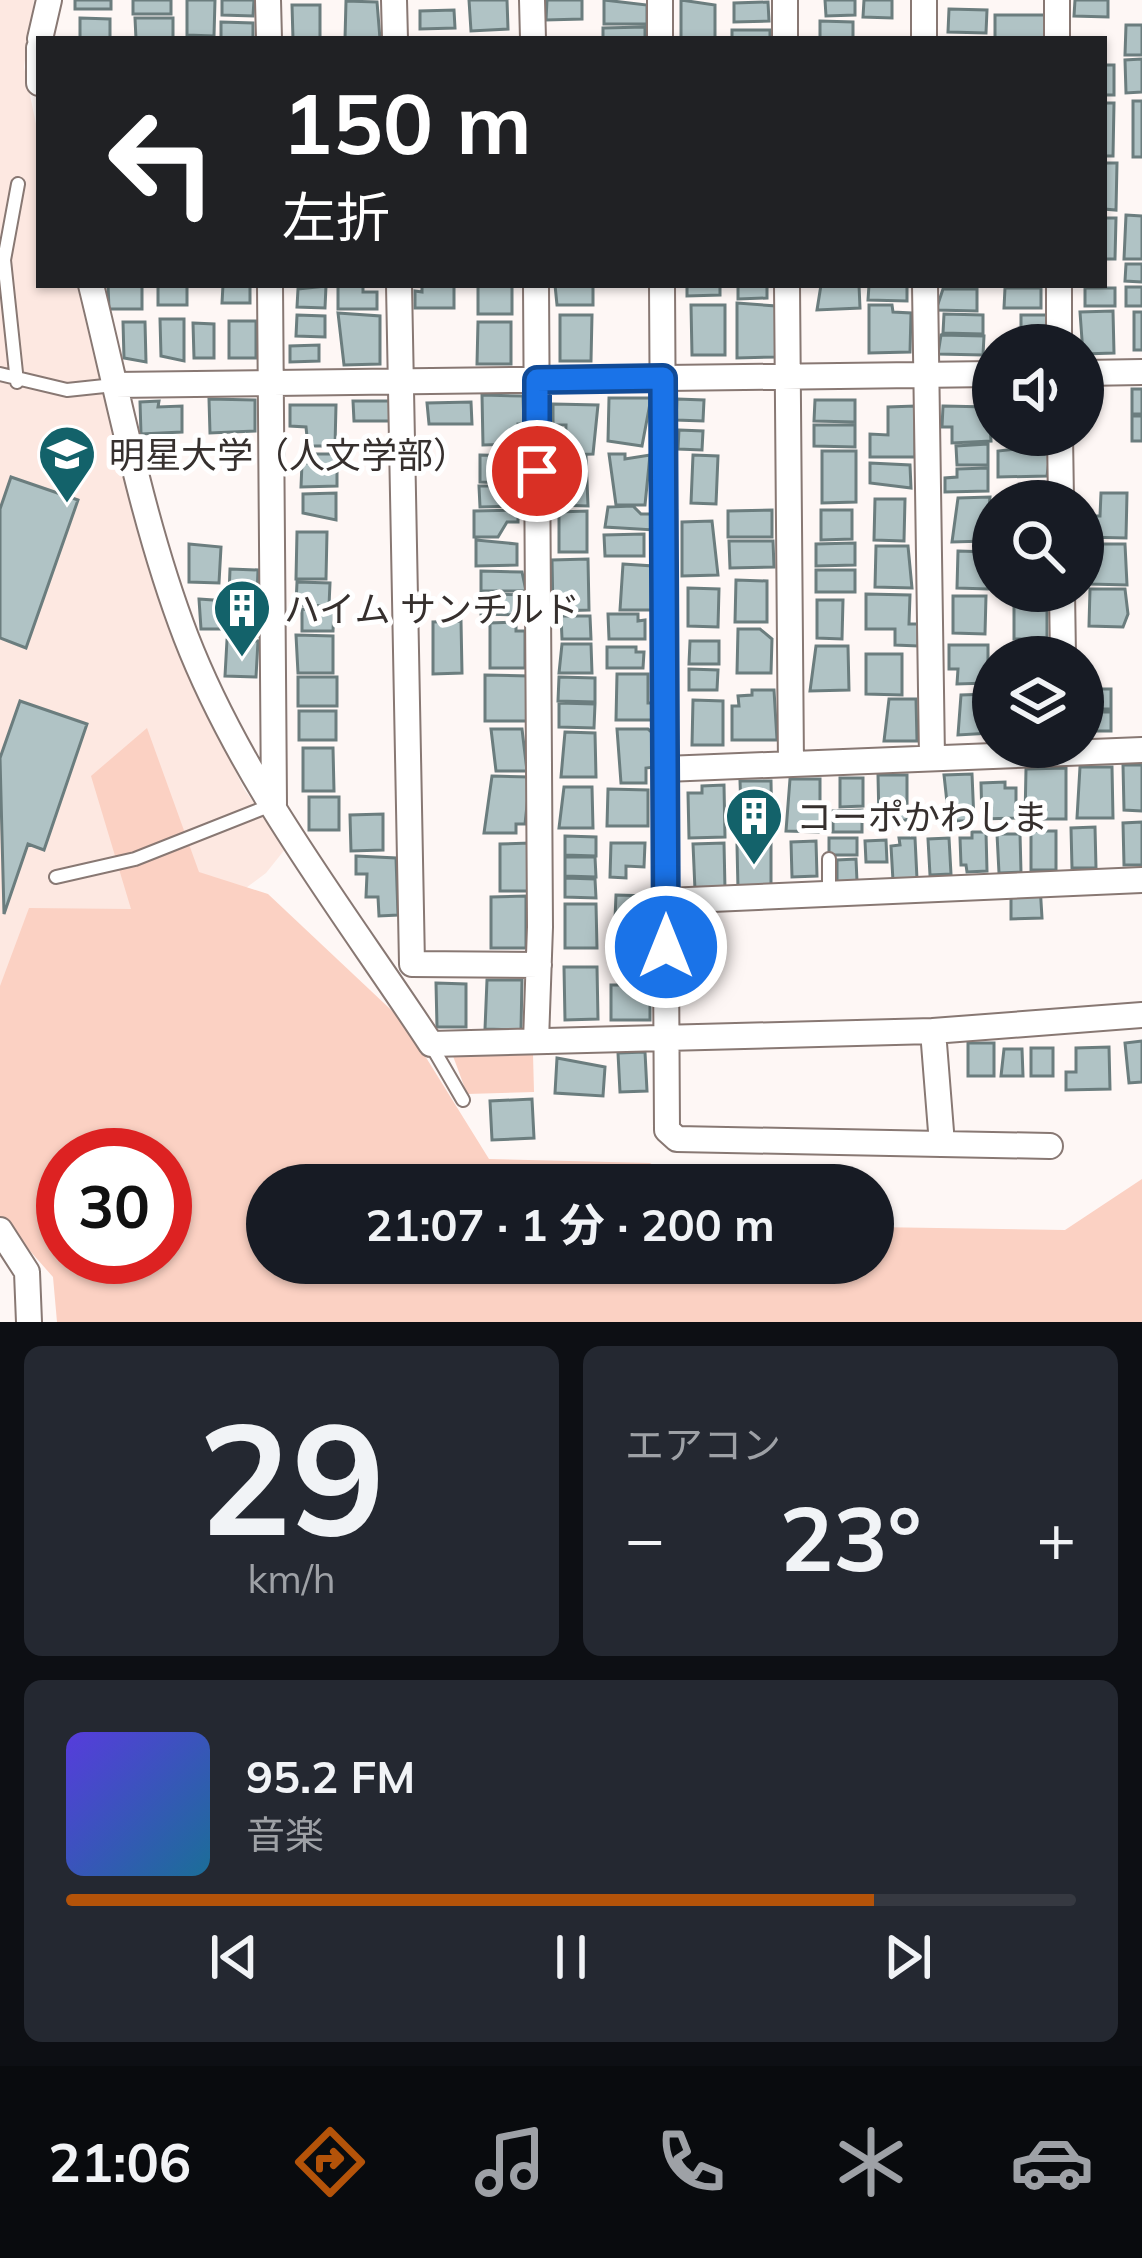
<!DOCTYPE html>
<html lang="ja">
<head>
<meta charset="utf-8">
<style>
	:root { --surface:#171b24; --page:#242831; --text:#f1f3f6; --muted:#9ea1a6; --line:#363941; --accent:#b45309 }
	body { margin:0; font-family:Mulish,"Noto Sans JP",sans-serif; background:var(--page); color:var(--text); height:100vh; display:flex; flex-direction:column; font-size:45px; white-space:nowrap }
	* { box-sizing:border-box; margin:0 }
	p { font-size:39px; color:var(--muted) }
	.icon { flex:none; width:66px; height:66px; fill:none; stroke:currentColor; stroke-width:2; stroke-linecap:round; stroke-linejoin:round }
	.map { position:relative; height:1322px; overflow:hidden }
	.side { display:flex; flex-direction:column; gap:24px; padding:24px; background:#0d0f14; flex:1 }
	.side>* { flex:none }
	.hud { position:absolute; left:36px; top:36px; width:1071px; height:252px; border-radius:0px; box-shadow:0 3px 9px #0004; background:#202124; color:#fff; overflow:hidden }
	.buttons { position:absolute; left:972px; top:324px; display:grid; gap:24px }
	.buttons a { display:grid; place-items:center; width:132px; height:132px; border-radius:50%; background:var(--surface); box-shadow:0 3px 9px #0004; font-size:60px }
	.speed { position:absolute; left:36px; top:1128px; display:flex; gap:24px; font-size:60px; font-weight:700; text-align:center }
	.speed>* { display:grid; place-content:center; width:156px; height:156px; border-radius:50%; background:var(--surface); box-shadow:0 3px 9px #0004; line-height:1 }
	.speed .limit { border:18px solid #d22; background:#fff; color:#111 }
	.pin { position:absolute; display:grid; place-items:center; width:102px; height:102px; color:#fff; margin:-51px; border:6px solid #fff; border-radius:50%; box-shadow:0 3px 12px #0007 }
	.me { position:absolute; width:132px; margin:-66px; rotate:0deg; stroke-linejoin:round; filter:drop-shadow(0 0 9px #0008) }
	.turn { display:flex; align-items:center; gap:42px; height:252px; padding:0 48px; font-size:54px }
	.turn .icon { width:156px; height:156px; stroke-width:2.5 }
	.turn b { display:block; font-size:84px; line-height:102px }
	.big { font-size:90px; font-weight:700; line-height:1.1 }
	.side .tile { flex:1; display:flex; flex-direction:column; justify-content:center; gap:18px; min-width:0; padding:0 42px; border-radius:18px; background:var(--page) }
	.side .dial { align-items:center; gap:0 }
	.dial b { font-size:156px; line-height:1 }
	.song { display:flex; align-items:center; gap:36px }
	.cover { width:144px; height:144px; border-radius:18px; background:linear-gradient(135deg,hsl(250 70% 55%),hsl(200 70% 35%)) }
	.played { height:12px; border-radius:6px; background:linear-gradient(90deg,var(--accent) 80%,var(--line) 80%) }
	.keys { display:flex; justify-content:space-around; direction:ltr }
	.heat { display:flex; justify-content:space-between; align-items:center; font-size:66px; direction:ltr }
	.side .tiles { flex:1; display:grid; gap:24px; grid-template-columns:1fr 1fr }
	.tile:last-child { grid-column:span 2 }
	.trip { position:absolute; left:246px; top:1164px; width:648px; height:120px; border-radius:60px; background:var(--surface); box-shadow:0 3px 9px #0004; font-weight:700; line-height:120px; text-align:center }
	.menu { display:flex; height:192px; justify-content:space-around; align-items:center; background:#090b0e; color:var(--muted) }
	.menu .icon { width:84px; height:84px }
	.menu .active { color:var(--accent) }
	.menu b { font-size:54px; color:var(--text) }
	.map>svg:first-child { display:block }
</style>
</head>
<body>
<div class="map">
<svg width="1142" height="1322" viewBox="0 0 1142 1322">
	<rect width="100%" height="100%" fill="#fef7f5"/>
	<path fill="#fde8e1" d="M0,0H34L24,67L39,138V285H77L113,436L177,649L244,789L286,848L266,873L0,1070Z"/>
	<path fill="#fbd1c3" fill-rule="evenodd" d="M147,728L199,872L268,894L404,1022L489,1159L650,1163L682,1185H267V1263H873V1227L1065,1230L1142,1179V1322H57L53,1277L0,1217V986L29,908L131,909L91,776ZM63,1155H165V1257H63Z
		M533,1054L534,1092L467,1094L453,1056Z"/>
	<path fill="#b0c3c5" stroke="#6b7d7e" stroke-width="3" d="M75,0H111V9H75Z
		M133,0H171V14H133Z
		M187,0H215L214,36L187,35Z
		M222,0H254L253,16L222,15Z
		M469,0H507L508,29L471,31Z
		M547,0H582V19L546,20Z
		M604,0L647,5V24H604Z
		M681,0L715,5V39H681Z
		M825,0H855V15L826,16Z
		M864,0H892V18L863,17Z
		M1075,0H1108V17L1074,16Z
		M346,1L377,2L380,39H345Z
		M768,2L769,21L734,22V3Z
		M292,5H320V39H293Z
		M949,9L987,10L986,33L948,32Z
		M454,10L455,28L420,29V11Z
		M995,15H1045V39H995Z
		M80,18L110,19V38L80,39Z
		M135,18H173V39H136Z
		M820,21L853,22V39H820Z
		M221,22L253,23V39H221Z
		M1126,25H1142V55H1125Z
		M645,27V39H603V28Z
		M732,30H770V39H732Z
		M1142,59V92L1126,93L1125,60Z
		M1104,65H1114V95H1104Z
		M1133,101H1142V157H1133Z
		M1104,103H1114L1113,156H1104Z
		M1104,163H1117L1116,210L1104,209Z
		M1126,215L1142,216V259H1124Z
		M1104,218H1116L1115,259H1104Z
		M1126,264H1142V282L1125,281Z
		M108,285H142V309H109Z
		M158,285H187V305H158Z
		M223,285H250V303H222Z
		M422,285H454V308H415V291L422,292Z
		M478,285H512V314H478Z
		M555,285H593V305H557Z
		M687,285H720V295L687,296Z
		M738,285H767V298L738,299Z
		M821,285H859L860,308L817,310Z
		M869,285H907V301L868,300Z
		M326,286L325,308L297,307L298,289Z
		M338,286H363V292H377V309H338Z
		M1126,287H1142V306H1126Z
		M1005,288H1041V308H1004Z
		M1085,288H1115V306H1085Z
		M943,289H977V311L936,310Z
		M737,303L776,306V357L737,358Z
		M691,305H725V355H692Z
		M869,305H892L893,312L911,313L910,352L869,353Z
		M1113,311L1114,353L1083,354L1080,312Z
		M1134,312H1142V350H1134Z
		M338,313L380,316V364L344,365Z
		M944,314L983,315V334L943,333Z
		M297,315L325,316V337L296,336Z
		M560,315H592L591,361H560Z
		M1021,315H1047L1046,345H1021Z
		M160,319H184V361L161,356Z
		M229,321H256V358H229Z
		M123,322H145L146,362L124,358Z
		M478,322H511V364H477Z
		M193,323L214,324V358H194Z
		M941,335L984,336L983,355L938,354Z
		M319,345V361L290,362V346Z
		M1132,389H1142V414H1132Z
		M482,395L523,396L524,424H518V444L483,445Z
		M609,398H651L642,446L608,441Z
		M209,399L255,400V431L210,433Z
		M677,399L704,400L703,421L676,420Z
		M815,400H855V422L814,421Z
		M159,401L158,407L182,406V432L141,434L140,402Z
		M353,401H390V421H354Z
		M471,402L472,424H429L427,403Z
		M553,404L598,405L593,454L565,455L566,425H553Z
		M290,405H336L335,446H308L306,427L290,426Z
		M915,406V457H870V434L888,435V407Z
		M943,406L989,407L991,441L952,443V427H942Z
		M1132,416H1142V441H1132Z
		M814,425H855V447L814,446Z
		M679,430L703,431L702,450L678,449Z
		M988,444V465H957L956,446Z
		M1051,445L1047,476L998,477V451Z
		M822,451H856V502L822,503Z
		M315,454H337V486L301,487L302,463H315Z
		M609,454H625V459L650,455L645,505H616Z
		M480,455L520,456V471H507V483L480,482Z
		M693,455L718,456L716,504L691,503Z
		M586,457L588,506L556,505V458Z
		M870,463L910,465L911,488L870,483Z
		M988,468V491L945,492V478L957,477V469Z
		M11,477L78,500L26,648L0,638V509Z
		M479,486H507L506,494H520V506L480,507Z
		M336,493V520L303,513V494Z
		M1101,493H1127L1126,538L1083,537V516H1100Z
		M990,497L986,541L952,542L958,498Z
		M875,499H905L904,541L874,540Z
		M633,506L641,514H654V530L605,527L608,507Z
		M518,510V522H507L498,537H474V511Z
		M772,510V537H728V511Z
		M821,510H852V539L821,540Z
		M587,511V552H559V512Z
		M712,521L718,575L682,576V522Z
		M297,532H327L326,579H296Z
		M644,534V556H605L604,535Z
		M476,540L517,544V565L476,566Z
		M729,541H773L774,567L730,568Z
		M855,543V565L816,566V544Z
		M189,544L221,547L219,583L189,582Z
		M1091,544H1125L1127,585L1090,584Z
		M876,546H908L912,588L875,587Z
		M958,551L989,552L988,589L957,588Z
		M588,559L589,610L553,611L552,560Z
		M623,564L653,566V610H620Z
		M230,569L258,570L257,596L229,595Z
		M816,570H855V592H816Z
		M481,571L522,572L526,591H481Z
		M736,580L767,581V622H735Z
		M297,582L330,583L329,606L296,605Z
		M688,588L719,589L718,627L688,626Z
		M1090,589H1125L1128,614L1123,627L1089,626Z
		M482,594L527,595V601L522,602L521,615L481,614Z
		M866,594L910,595L909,624H918V646L895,645V629H866Z
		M953,596H986L985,634L953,633Z
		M1047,597V639H1014V598Z
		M199,599L227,601L225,629H201Z
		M817,600H843L842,639L817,638Z
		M232,604L261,605L260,636L236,637Z
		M302,609L334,610L333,631H302Z
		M608,614H638V621L645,620V639H609Z
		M561,616H590L591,639H562Z
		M461,621L462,673L433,674V622Z
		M516,622V631H525V668H490V623Z
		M738,629H760L772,639L771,673H737Z
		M296,635L333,636V673H298Z
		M227,640L258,641L256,677L225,676Z
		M690,641H719V664H689Z
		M562,644H591L592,673H559Z
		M949,645H988V683L957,684L958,669H949Z
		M816,646H848L849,690L810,691Z
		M1044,646L1045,657H1005V647Z
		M607,647H636V652H644L643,668H607Z
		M866,654H902V695L866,694Z
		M689,669L718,670L717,690H689Z
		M617,674H648V703H657V720H616Z
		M485,675L529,676L528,721H485Z
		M298,677H337V706H298Z
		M559,677L595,678V702L558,701Z
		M1083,689H1111V709H1083Z
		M752,690H774L777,740H732V706H739L738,696L752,695Z
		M990,694L991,733L958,735L961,695Z
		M889,699H916L917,741H884Z
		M693,700L723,701V745H692Z
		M20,701L87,724L44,850L28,844L4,914L0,758Z
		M559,703L595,704L594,728L559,727Z
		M299,711H336V740H299Z
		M1083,712H1111V731H1083Z
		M491,729H522L527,771H496Z
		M617,729H648L655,735V767L646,768V783H621Z
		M565,732L595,733L596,777H561Z
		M303,748H333L334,791H303Z
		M1123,765H1142V811L1124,810Z
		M1080,767H1112L1113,818H1077Z
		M1066,768V819H1025L1026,769Z
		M972,774L974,821H949L944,775Z
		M878,775H907V820L879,821Z
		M492,776L530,777L525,824H516V833H484Z
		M840,778H863V806L840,807Z
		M790,779H820V832L786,831Z
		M740,781H771L772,837H742Z
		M1005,782V788H1016V818L982,819L981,783Z
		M724,785L725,837L689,838L688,793H702V786Z
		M564,787H592L593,828H559Z
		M608,789L648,790V826H607Z
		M309,797H339V830H309Z
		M862,810V832H833V811Z
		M383,814V850L351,851L350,815Z
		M1142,822V865H1124L1123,823Z
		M1095,827L1096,868H1072L1071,828Z
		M1031,831H1056V870H1031Z
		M972,832H986L987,871L967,872L966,865H961L960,838H972Z
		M997,834H1020L1021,872L999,873Z
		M565,836L596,837V856L565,855Z
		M829,838H857V855H829Z
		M899,838H915L917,879L893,881L891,846L900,845Z
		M949,838L951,874L930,875L928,839Z
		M886,840L887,862H866L865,841Z
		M816,841L817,876L792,877L791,842Z
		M530,843V891H500V844Z
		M611,843H645L644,867L626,866V878L610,877Z
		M724,843L725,889L695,890L693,844Z
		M771,844V889H738L737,845Z
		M356,856L396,858L398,915L379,916L378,897H366L367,874H356Z
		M565,857H595L596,877L565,876Z
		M856,859L857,881L837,882V860Z
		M565,878L595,879L596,898L565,897Z
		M1040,885L1042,918L1011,919V886Z
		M616,895L650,896L649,942L640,944V951L622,950L623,943L614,942Z
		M526,896V948H491V897Z
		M565,904H596L597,948H565Z
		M564,967H597L598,1019L565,1020Z
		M621,968H650V1020H611V985H621Z
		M487,980H522L521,1030L485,1029Z
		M436,983L466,984V1027H437Z
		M1142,1041V1082L1129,1083L1125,1043Z
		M968,1043H994V1076H968Z
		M1109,1047L1110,1089L1066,1090V1072H1076V1048Z
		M1031,1048H1053V1076H1031Z
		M1004,1049H1022L1023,1076H1001Z
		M645,1052L647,1091L620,1092L618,1053Z
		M557,1058L605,1067L603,1096L555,1093Z
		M532,1099L534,1138L492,1140L490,1101Z"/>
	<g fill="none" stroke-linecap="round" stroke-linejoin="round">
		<g stroke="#887873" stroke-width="16">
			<path id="service" d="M0,374L67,390L114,385
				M17,382L4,260L18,184
				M56,877L135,859L274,804
				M829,894V859
				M431,1045L463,1100"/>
		</g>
		<g stroke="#887873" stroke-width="28">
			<path id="minor" d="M268,0L269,39
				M394,0L395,39
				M532,0L533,39
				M660,0V39
				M785,0V39
				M924,0V39
				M1057,0V39
				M40,39L49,0
				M39,48V83
				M91,285C120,402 143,525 186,637C243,784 346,914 431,1044L933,1031L1142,1015
				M270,285L274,804
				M399,285L412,964L539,965
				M662,285L667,1130L677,1139L1050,1146
				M787,285L791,764
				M925,285L932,758
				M1059,285V345
				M1083,373L1142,372
				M115,385L993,374
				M1060,435L1061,501
				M1062,591L1063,657
				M665,769L1142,750
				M666,901L1142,880
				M933,1031L942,1144
				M536,1041L540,927L536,285
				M0,1230L27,1272L29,1322"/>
		</g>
		<use href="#service" stroke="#fff" stroke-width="12"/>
		<use href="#minor" stroke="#fff" stroke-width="24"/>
	</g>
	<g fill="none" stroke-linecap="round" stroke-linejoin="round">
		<g stroke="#114b97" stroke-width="30">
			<path id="route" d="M537,471V380L663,378L666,947"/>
		</g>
		<use href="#route" stroke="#1a73e8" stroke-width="21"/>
	</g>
	<defs>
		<g id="university-pin" transform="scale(3)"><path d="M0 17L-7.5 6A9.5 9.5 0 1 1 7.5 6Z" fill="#13626a" stroke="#fff"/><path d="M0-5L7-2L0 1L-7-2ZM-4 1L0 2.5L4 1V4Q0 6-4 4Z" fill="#fff"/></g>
		<g id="building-pin" transform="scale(3)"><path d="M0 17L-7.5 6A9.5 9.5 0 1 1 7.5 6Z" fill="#13626a" stroke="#fff"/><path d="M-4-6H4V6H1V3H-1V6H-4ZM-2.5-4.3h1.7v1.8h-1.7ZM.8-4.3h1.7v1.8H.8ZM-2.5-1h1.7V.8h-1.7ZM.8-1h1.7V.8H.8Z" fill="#fff"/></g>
	</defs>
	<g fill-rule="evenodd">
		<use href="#university-pin" x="67" y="454"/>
		<use href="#building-pin" x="242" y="608"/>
		<use href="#building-pin" x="754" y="816"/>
	</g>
	<g text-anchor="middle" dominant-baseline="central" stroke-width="10" stroke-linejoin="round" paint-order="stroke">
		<g font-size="36" fill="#36302e" stroke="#fff" text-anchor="start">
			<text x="109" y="454">明星大学（人文学部）</text>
			<text x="284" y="608">ハイム サンチルド</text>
			<text x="796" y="816">コーポかわしま</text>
		</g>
	</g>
</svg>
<div class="buttons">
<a><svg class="icon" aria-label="sound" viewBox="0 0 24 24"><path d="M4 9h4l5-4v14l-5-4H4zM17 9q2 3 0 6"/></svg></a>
<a><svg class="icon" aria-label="search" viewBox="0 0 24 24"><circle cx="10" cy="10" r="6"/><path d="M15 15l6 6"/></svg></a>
<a><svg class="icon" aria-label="layers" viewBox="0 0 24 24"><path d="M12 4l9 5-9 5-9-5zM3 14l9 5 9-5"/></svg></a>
</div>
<div class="speed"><div class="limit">30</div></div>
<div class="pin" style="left:537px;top:471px;background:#d93025"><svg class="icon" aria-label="arrive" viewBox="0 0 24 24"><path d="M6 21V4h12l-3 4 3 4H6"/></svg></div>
<svg class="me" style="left:666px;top:947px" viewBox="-20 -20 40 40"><circle r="17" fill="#1a73e8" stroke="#fff" stroke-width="3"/><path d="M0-11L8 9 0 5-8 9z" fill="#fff"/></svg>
<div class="trip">21:07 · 1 分 · 200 m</div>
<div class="hud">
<div class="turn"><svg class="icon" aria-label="left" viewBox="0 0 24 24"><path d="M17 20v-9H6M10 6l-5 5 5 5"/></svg><div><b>150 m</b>左折</div></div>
</div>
</div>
<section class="side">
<div class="tiles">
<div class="tile dial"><b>29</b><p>km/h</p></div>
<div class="tile"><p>エアコン</p>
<div class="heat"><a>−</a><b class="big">23°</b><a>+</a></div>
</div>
<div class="tile">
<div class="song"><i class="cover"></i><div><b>95.2 FM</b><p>音楽</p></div></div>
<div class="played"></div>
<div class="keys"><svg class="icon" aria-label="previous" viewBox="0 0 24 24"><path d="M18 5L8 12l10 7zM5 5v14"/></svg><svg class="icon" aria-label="pause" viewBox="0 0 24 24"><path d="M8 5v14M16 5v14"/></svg><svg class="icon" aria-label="next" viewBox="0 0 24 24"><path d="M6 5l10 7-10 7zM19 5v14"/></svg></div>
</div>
</div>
</section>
<nav class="menu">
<b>21:06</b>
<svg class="icon active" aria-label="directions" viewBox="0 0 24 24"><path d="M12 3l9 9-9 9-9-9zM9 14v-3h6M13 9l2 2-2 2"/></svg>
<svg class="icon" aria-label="music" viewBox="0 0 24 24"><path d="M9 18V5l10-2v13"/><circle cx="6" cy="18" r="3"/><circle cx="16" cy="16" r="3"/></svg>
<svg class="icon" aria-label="phone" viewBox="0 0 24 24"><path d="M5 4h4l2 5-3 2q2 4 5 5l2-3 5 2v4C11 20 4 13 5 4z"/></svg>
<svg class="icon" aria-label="climate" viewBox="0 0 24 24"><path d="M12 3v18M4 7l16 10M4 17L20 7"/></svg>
<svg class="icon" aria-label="car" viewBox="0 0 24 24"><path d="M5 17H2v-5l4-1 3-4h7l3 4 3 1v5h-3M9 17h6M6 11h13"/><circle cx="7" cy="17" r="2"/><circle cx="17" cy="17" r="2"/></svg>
</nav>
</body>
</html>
